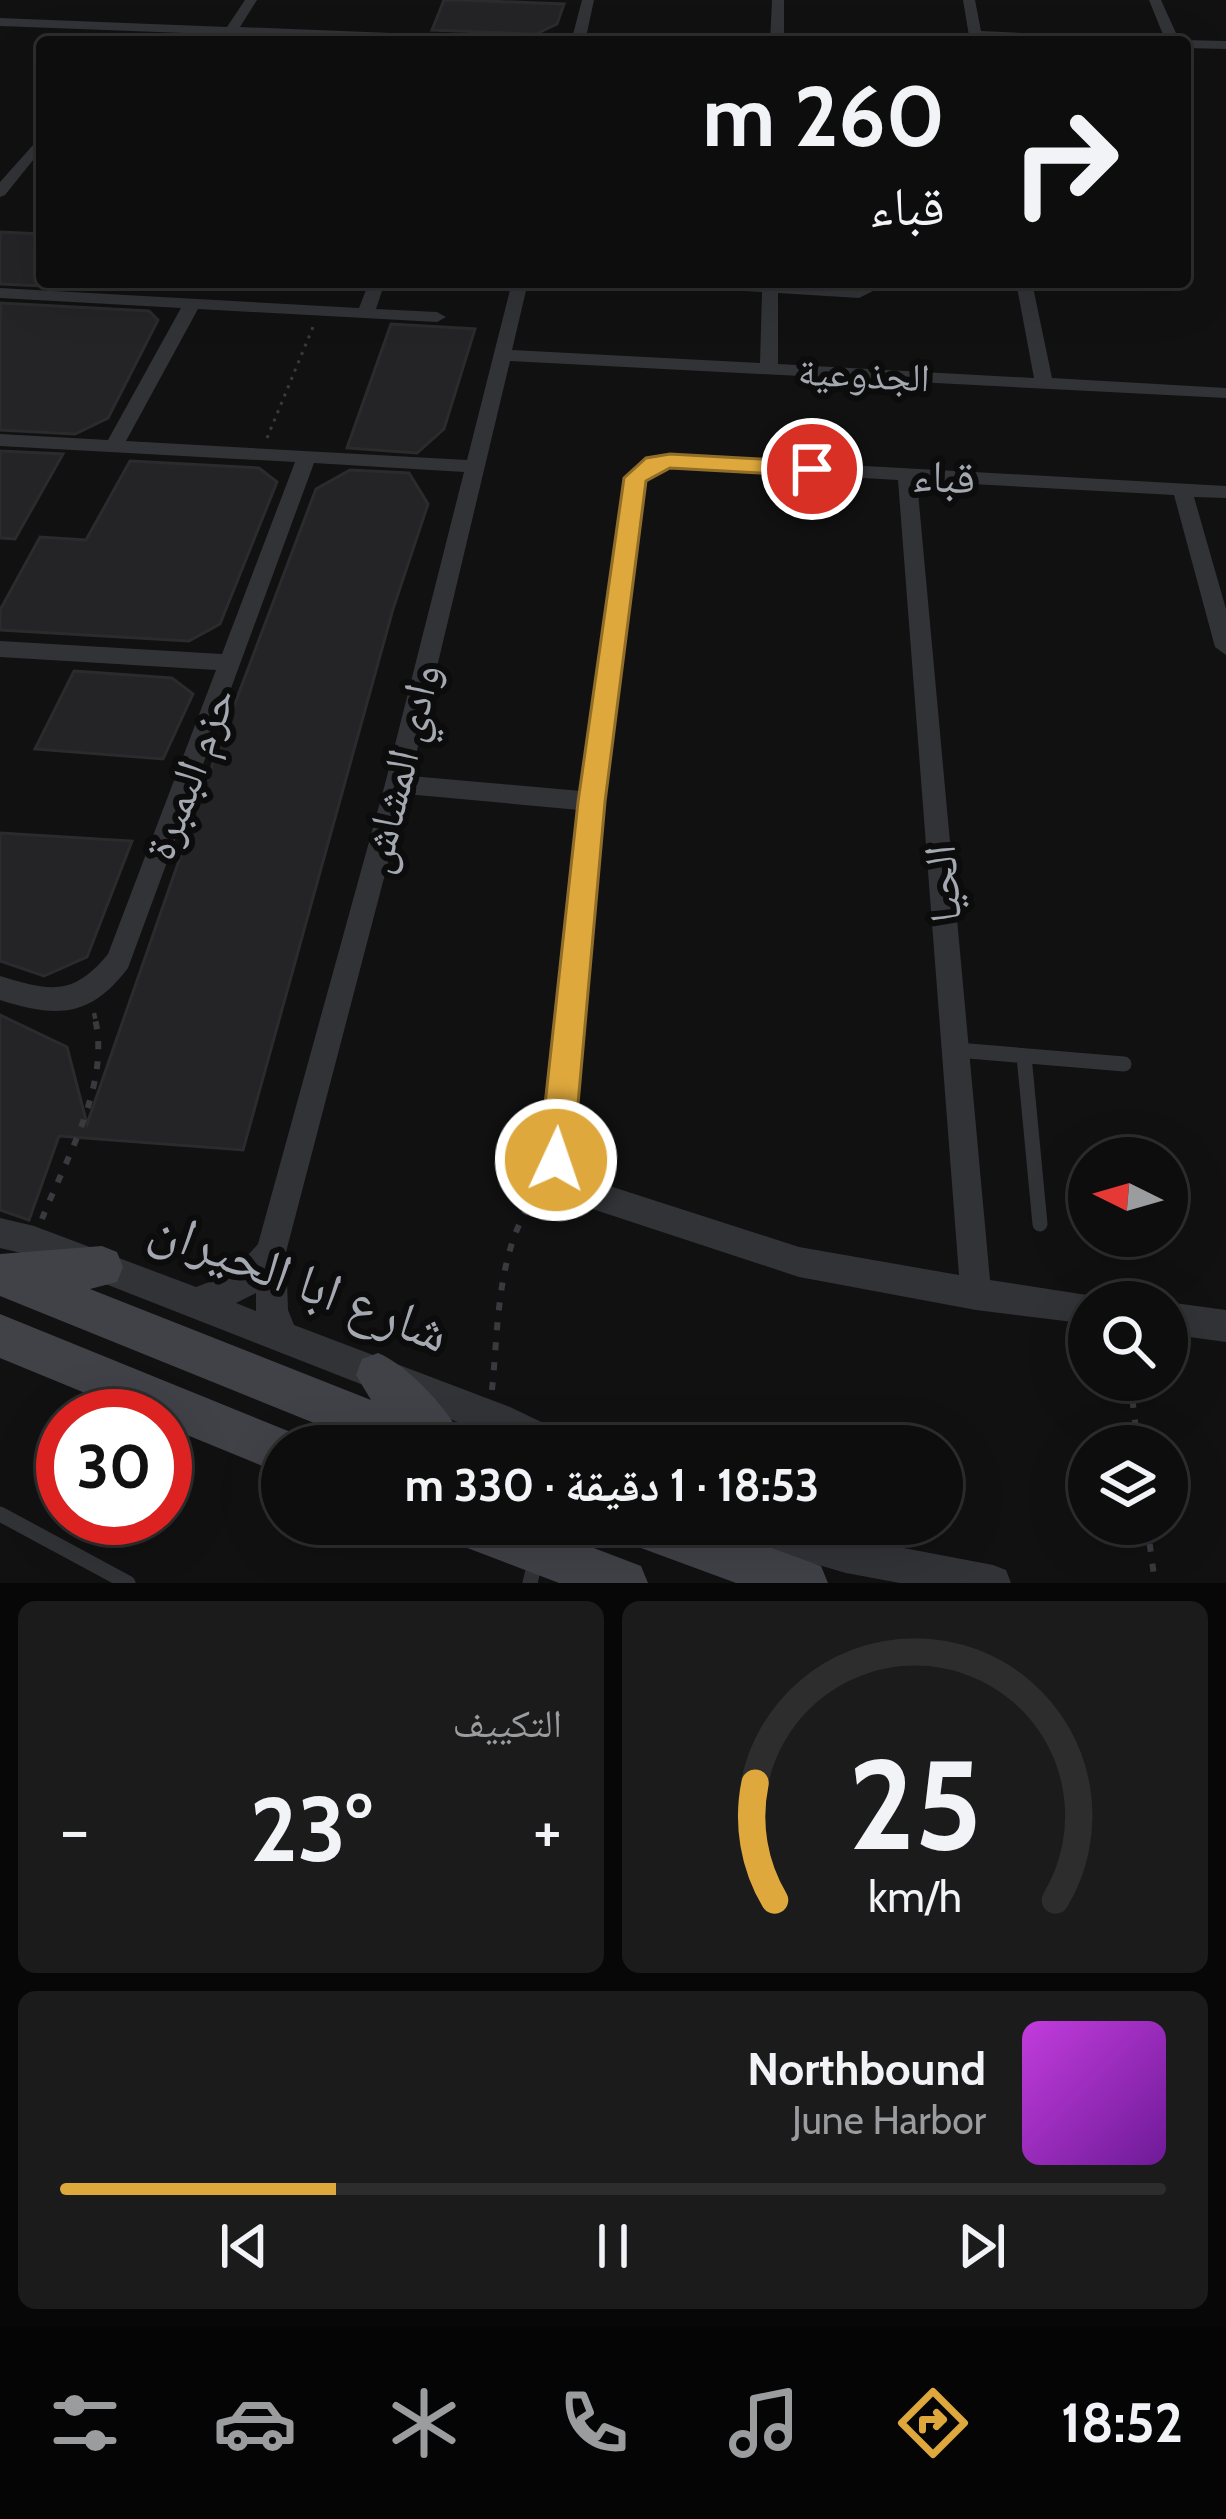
<!DOCTYPE html>
<html lang="ar">
<head>
<meta charset="utf-8">
<style>
	:root { --surface:#0d0d0e; --page:#1b1b1c; --text:#f1f3f6; --muted:#9a9c9e; --line:#2d2d2e; --accent:#dea83d }
	body { margin:0; font-family:Cabin,"Noto Naskh Arabic",sans-serif; background:var(--page); color:var(--text); direction:rtl; height:100vh; display:flex; flex-direction:column; font-size:45px; white-space:nowrap }
	* { box-sizing:border-box; margin:0 }
	p { font-size:39px; color:var(--muted) }
	.icon { flex:none; width:66px; height:66px; fill:none; stroke:currentColor; stroke-width:2; stroke-linecap:round; stroke-linejoin:round }
	.map { position:relative; height:1583px; overflow:hidden; direction:ltr }
	.panel { display:flex; flex-direction:column; gap:18px; padding:18px; background:#070708; flex:1 }
	.panel>* { flex:none }
	.guide { position:absolute; left:36px; top:36px; width:1155px; height:252px; border-radius:12px; box-shadow:0 12px 48px #0002,0 0 0 3px var(--line); direction:rtl; background:#0d0d0e; color:var(--text); overflow:hidden }
	.needle { width:78px; rotate:275deg }
	.fabs { position:absolute; left:1068px; top:1137px; display:grid; gap:24px }
	.fabs a { display:grid; place-items:center; width:120px; height:120px; border-radius:50%; background:var(--surface); box-shadow:0 12px 48px #0002,0 0 0 3px var(--line); font-size:60px }
	.speed { position:absolute; left:36px; top:1389px; display:flex; gap:24px; font-size:60px; font-weight:700; text-align:center }
	.speed>* { display:grid; place-content:center; width:156px; height:156px; border-radius:50%; background:var(--surface); box-shadow:0 12px 48px #0002,0 0 0 3px var(--line); line-height:1 }
	.speed .limit { border:18px solid #d22; background:#fff; color:#111 }
	.pin { position:absolute; display:grid; place-items:center; width:102px; height:102px; color:#fff; margin:-51px; border:6px solid #fff; border-radius:50%; box-shadow:0 3px 12px #0007 }
	.me { position:absolute; width:132px; margin:-66px; rotate:3deg; stroke-linejoin:round; filter:drop-shadow(0 0 9px #0008) }
	.turn { display:flex; align-items:center; gap:42px; height:252px; padding:0 48px; font-size:54px }
	.turn .icon { width:156px; height:156px; stroke-width:2.5 }
	.turn b { display:block; font-size:84px; line-height:102px }
	.big { font-size:90px; font-weight:700; line-height:1.1 }
	.panel .widget { flex:1; display:flex; flex-direction:column; justify-content:center; gap:18px; min-width:0; padding:0 42px; border-radius:18px; background:var(--page) }
	.panel .dial { align-items:center; gap:0 }
	.dial svg { height:312px; overflow:visible; fill:none; stroke:var(--line); stroke-width:7; stroke-linecap:round; text-anchor:middle }
	.dial text { fill:var(--text); stroke:none }
	.song { display:flex; align-items:center; gap:36px }
	.cover { width:144px; height:144px; border-radius:18px; background:linear-gradient(135deg,hsl(290 70% 55%),hsl(280 70% 35%)) }
	.played { height:12px; border-radius:6px; background:linear-gradient(90deg,var(--accent) 25%,var(--line) 25%) }
	.keys { display:flex; justify-content:space-around; direction:ltr }
	.heat { display:flex; justify-content:space-between; align-items:center; font-size:66px; direction:ltr }
	.panel .tiles { flex:1; display:grid; gap:18px; grid-template-columns:1fr 1fr }
	.widget:last-child { grid-column:span 2 }
	.trip { position:absolute; left:261px; top:1425px; width:702px; height:120px; border-radius:60px; background:var(--surface); box-shadow:0 12px 48px #0002,0 0 0 3px var(--line); font-weight:700; line-height:120px; text-align:center; direction:rtl }
	.tab-bar { display:flex; height:192px; justify-content:space-around; align-items:center; background:#050506; color:var(--muted) }
	.tab-bar .icon { width:84px; height:84px }
	.tab-bar .selected { color:var(--accent) }
	.tab-bar b { font-size:54px; color:var(--text) }
	.map>svg:first-child { display:block }
</style>
</head>
<body>
<div class="map">
<svg width="1226" height="1583" viewBox="0 0 1226 1583">
	<rect width="100%" height="100%" fill="#111112"/>
	<path fill="#242426" stroke="#2b2b2e" stroke-width="3" d="M444,0H460L564,4L557,24L536,34L432,30Z
		M0,232L42,234V286L0,284Z
		M0,303L149,311L158,320L108,418L75,434L0,430Z
		M391,324L475,329L444,429L417,453L347,448Z
		M0,451L63,454L15,539L0,538Z
		M130,461L259,468L277,482L220,624L189,641L0,630V610L40,537L86,540Z
		M350,470L409,473L428,504L393,609L243,1150L59,1136L29,1220L0,1210V1015L67,1047L87,1124L220,743L316,489Z
		M74,671L172,678L193,694L163,759L35,749Z
		M0,833L132,841L87,957L44,976L0,961Z"/>
	<g fill="none" stroke-linecap="round" stroke-linejoin="round">
		<path stroke="#383a3e" stroke-width="3" stroke-dasharray="3 6" stroke-linecap="butt" d="M596,35L674,42
			M267,438L313,327"/>
		<path stroke="#383a3e" stroke-width="4.5" stroke-dasharray="6 9" stroke-linecap="butt" d="M94,1013L96,1022"/>
		<path stroke="#383a3e" stroke-width="6" stroke-dasharray="8 12" stroke-linecap="butt" d="M42,1219C65,1160 111,1084 95,1019
			M1130,1380L1138,1446
			M492,1390C499,1321 496,1240 544,1185
			M1147,1524L1155,1583"/>
		<path stroke="#323337" stroke-width="15" d="M957,1050L1124,1064
			M1024,1056L1040,1224
			M0,1514L128,1583
			M530,1583L536,1558"/>
		<path fill="#323337" fill-rule="evenodd" d="M245,0H257L240,27L516,38L523,42H415L0,26V18L227,27Z
			M582,0H594L585,42H571Z
			M772,0H784V42H770Z
			M963,0H975L981,31L1130,38L1137,42H970Z
			M1149,0H1161L1180,42H1166Z
			M1185,40L1226,41V49L1185,48V42H1180Z
			M42,135V149L5,195L0,197V182Z
			M369,282H385L376,309L437,312L446,317L437,322L198,309L126,441L467,460L512,282H528L512,350L760,363L762,292L673,287L665,282L857,288L869,282H891L859,298L778,293V364L1034,378L1016,282H1032L1052,378L1226,388V398L510,361L411,776L581,791L626,478L647,459L670,455L1226,486V498L1194,497L1226,609V655L1215,647L1174,495L917,481L990,1280L1100,1297L1102,1302H1089V1324L976,1310L799,1277L571,1202L552,1182L539,1146L579,810L406,794L286,1252L288,1310L294,1325L510,1407L566,1434L571,1446H519L34,1256L0,1248V1218L34,1226L196,1287L231,1274L258,1244L385,784L464,472L314,463L128,968C90,1018 57,1018 0,1000V976C49,991 73,997 108,954L216,670L0,657V641L222,654L295,462L0,446V434L108,440L181,308L0,298V288L359,308ZM670,467L898,480L959,1275L799,1247L591,1180L574,1163L569,1146L604,802L645,480L660,468ZM256,1293V1311L236,1303Z
			M1167,1302L1226,1310V1342L1167,1334Z
			M719,1524H798L846,1537L993,1565L1006,1570L1011,1583H900L846,1573L736,1541L724,1536Z"/>
		<path fill="#414247" fill-rule="evenodd" d="M102,1246L117,1252L123,1267L117,1282L90,1289L371,1400L356,1375L362,1359L378,1353C410,1366 453,1414 466,1446H371L0,1296V1254Z
			M0,1314L298,1435L303,1446H282V1474L165,1426V1416H141L0,1358Z
			M442,1524H531L641,1566L648,1583H559L449,1541Z
			M615,1524H706L821,1566L828,1583H736L622,1541Z"/>
	</g>
	<path fill="#dea83d" stroke="#906d28" stroke-width="3" d="M670,454L812,462L823,469L812,476L670,468L646,481L605,802L573,1160L568,1171L556,1176L544,1171L539,1160L578,802L624,478L646,458Z"/>
	<g text-anchor="middle" dominant-baseline="central" stroke-width="12" stroke-linejoin="round" paint-order="stroke">
		<g font-size="39" fill="#a4a8b1" stroke="#0c0c0d">
			<text transform="translate(864 374) rotate(3)">الجذوعية</text>
		</g>
		<g font-size="45" fill="#a4a8b1" stroke="#0c0c0d">
			<text transform="translate(944 476) rotate(3)">قباء</text>
			<text transform="translate(399 768) rotate(-76)">وادي المشاش</text>
			<text transform="translate(189 773) rotate(-69)">حزم البمبرة</text>
			<text transform="translate(942 884) rotate(-95)">الحيا</text>
		</g>
		<g font-size="54" fill="#a4a8b1" stroke="#0c0c0d">
			<text transform="translate(300 1279) rotate(21)">شارع ابا الحيران</text>
		</g>
	</g>
</svg>
<div class="fabs">
<a><svg class="needle" viewBox="-14 -14 28 28"><path d="M0-13l5 13h-10z" fill="#e53935"/><path d="M0 13l5-13h-10z" fill="#9a9c9e"/></svg></a>
<a><svg class="icon" aria-label="search" viewBox="0 0 24 24"><circle cx="10" cy="10" r="6"/><path d="M15 15l6 6"/></svg></a>
<a><svg class="icon" aria-label="layers" viewBox="0 0 24 24"><path d="M12 4l9 5-9 5-9-5zM3 14l9 5 9-5"/></svg></a>
</div>
<div class="speed"><div class="limit">30</div></div>
<div class="pin" style="left:812px;top:469px;background:#d93025"><svg class="icon" aria-label="arrive" viewBox="0 0 24 24"><path d="M6 21V4h12l-3 4 3 4H6"/></svg></div>
<svg class="me" style="left:556px;top:1160px" viewBox="-20 -20 40 40"><circle r="17" fill="#dea83d" stroke="#fff" stroke-width="3"/><path d="M0-11L8 9 0 5-8 9z" fill="#fff"/></svg>
<div class="trip">18:53 · 1 دقيقة · 330 m</div>
<div class="guide">
<div class="turn"><svg class="icon" aria-label="right" viewBox="0 0 24 24"><path d="M7 20v-9h11M14 6l5 5-5 5"/></svg><div><b>260 m</b>قباء</div></div>
</div>
</div>
<section class="panel">
<div class="tiles">
<div class="widget dial"><svg viewBox="0 0 100 80">
<path d="M14 69A42 42 0 1 1 86 69"/>
<path d="M14 69A42 42 0 0 1 9 39" stroke="#dea83d"/>
<text x="50" y="56" font-size="32" font-weight="700">25</text>
<text x="50" y="72" font-size="11">km/h</text>
</svg></div>
<div class="widget"><p>التكييف</p>
<div class="heat"><a>−</a><b class="big">23°</b><a>+</a></div>
</div>
<div class="widget">
<div class="song"><i class="cover"></i><div><b>Northbound</b><p>June Harbor</p></div></div>
<div class="played"></div>
<div class="keys"><svg class="icon" aria-label="previous" viewBox="0 0 24 24"><path d="M18 5L8 12l10 7zM5 5v14"/></svg><svg class="icon" aria-label="pause" viewBox="0 0 24 24"><path d="M8 5v14M16 5v14"/></svg><svg class="icon" aria-label="next" viewBox="0 0 24 24"><path d="M6 5l10 7-10 7zM19 5v14"/></svg></div>
</div>
</div>
</section>
<nav class="tab-bar">
<b>18:52</b>
<svg class="icon selected" aria-label="directions" viewBox="0 0 24 24"><path d="M12 3l9 9-9 9-9-9zM9 14v-3h6M13 9l2 2-2 2"/></svg>
<svg class="icon" aria-label="music" viewBox="0 0 24 24"><path d="M9 18V5l10-2v13"/><circle cx="6" cy="18" r="3"/><circle cx="16" cy="16" r="3"/></svg>
<svg class="icon" aria-label="phone" viewBox="0 0 24 24"><path d="M5 4h4l2 5-3 2q2 4 5 5l2-3 5 2v4C11 20 4 13 5 4z"/></svg>
<svg class="icon" aria-label="climate" viewBox="0 0 24 24"><path d="M12 3v18M4 7l16 10M4 17L20 7"/></svg>
<svg class="icon" aria-label="car" viewBox="0 0 24 24"><path d="M5 17H2v-5l4-1 3-4h7l3 4 3 1v5h-3M9 17h6M6 11h13"/><circle cx="7" cy="17" r="2"/><circle cx="17" cy="17" r="2"/></svg>
<svg class="icon" aria-label="filters" viewBox="0 0 24 24"><path d="M4 7h16M4 17h16"/><circle cx="9" cy="7" r="2"/><circle cx="15" cy="17" r="2"/></svg>
</nav>
</body>
</html>
